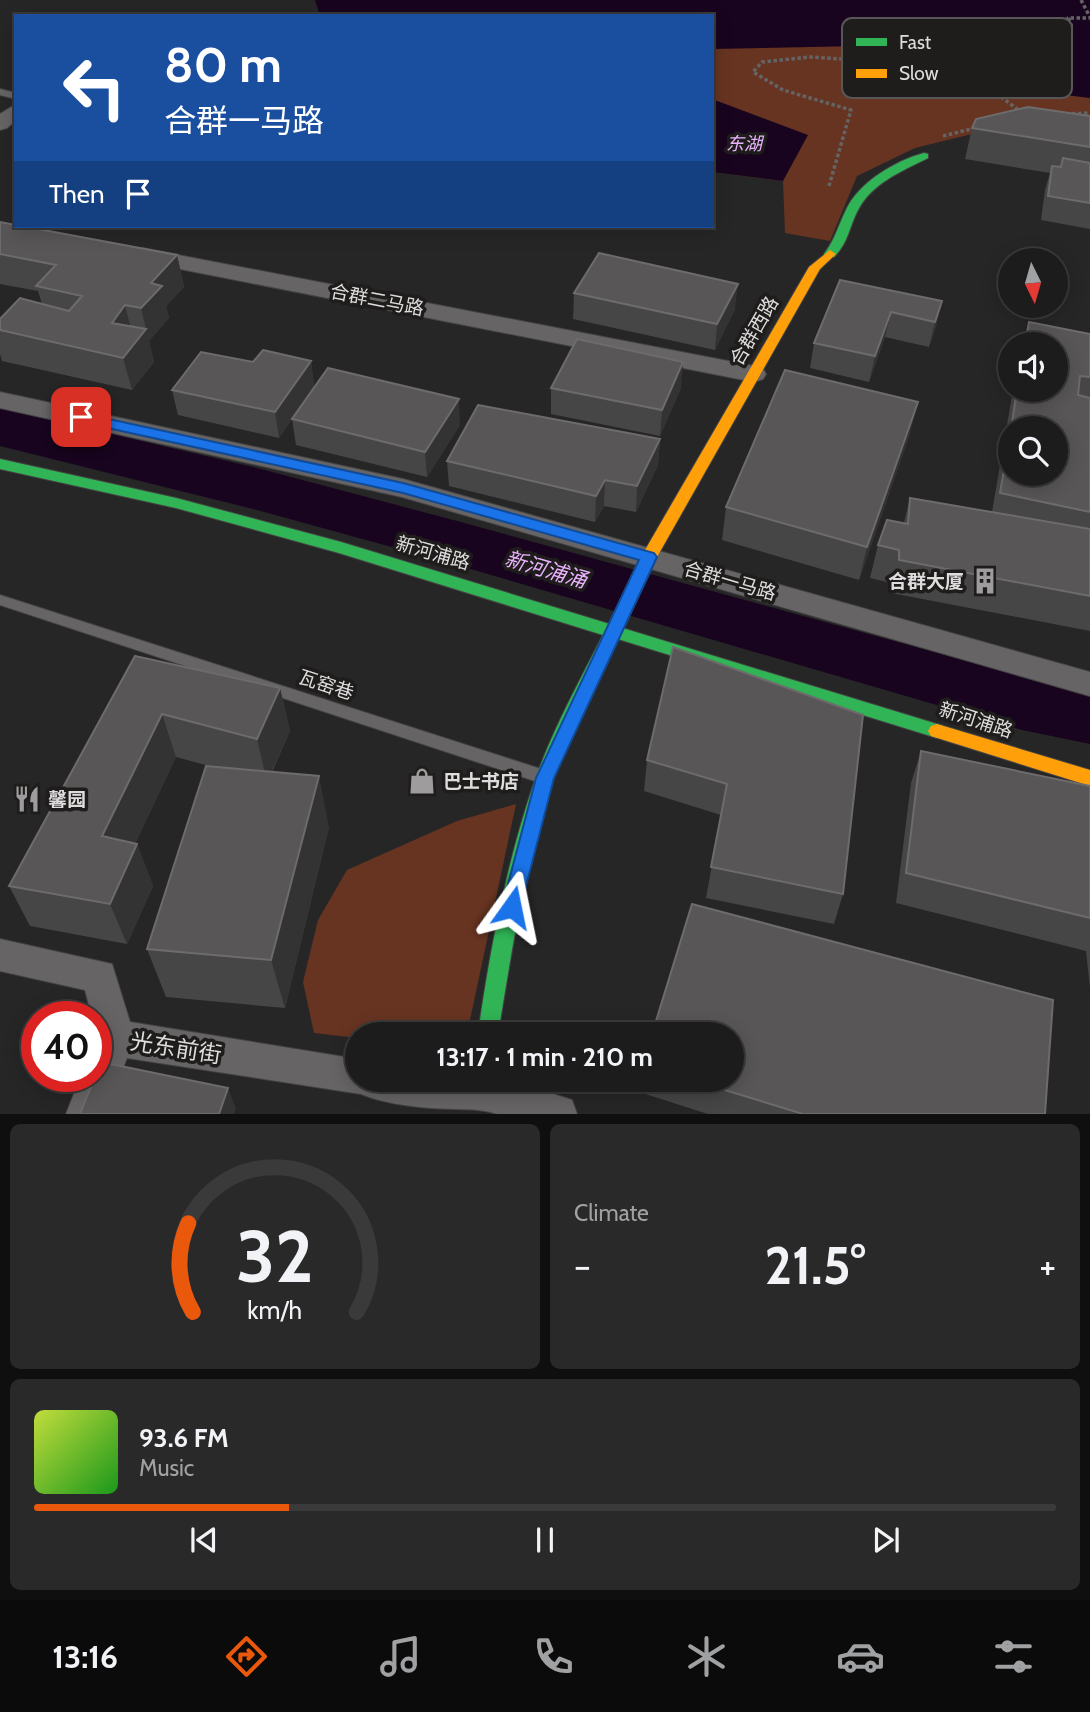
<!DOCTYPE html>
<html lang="en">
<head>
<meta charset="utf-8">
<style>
	:root { --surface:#1d1c1c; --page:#2a2929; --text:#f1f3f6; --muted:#a0a1a3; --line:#3b3a3b; --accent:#ea580c }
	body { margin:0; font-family:Cabin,"Noto Sans SC",sans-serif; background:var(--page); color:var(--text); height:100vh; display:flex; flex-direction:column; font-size:26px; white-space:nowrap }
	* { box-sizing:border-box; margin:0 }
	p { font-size:23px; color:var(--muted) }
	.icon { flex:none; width:38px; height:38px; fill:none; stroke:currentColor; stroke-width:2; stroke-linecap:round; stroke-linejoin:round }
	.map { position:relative; height:1114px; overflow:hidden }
	.details { display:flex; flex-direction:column; gap:10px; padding:10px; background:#100f0f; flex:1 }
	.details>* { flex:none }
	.hud { position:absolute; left:14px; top:14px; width:700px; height:214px; border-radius:0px; box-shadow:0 4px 18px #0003,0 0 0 2px var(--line); background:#1a4fa0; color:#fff; overflow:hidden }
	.needle { width:46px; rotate:175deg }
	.controls { position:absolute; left:998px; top:248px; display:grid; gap:14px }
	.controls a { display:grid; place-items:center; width:70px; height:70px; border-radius:50%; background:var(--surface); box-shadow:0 4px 18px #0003,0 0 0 2px var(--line); font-size:35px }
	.speed { position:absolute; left:21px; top:1001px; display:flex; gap:14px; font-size:35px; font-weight:700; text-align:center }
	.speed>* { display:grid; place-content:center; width:91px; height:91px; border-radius:50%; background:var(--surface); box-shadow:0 4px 18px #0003,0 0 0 2px var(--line); line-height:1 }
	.speed .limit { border:10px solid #d22; background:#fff; color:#111 }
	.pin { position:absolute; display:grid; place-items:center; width:60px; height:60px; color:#fff; margin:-30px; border-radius:14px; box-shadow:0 4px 10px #0006 }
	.me { position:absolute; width:77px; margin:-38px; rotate:12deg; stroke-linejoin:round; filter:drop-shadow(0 0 5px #0008) }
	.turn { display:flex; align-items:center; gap:24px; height:147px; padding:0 35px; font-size:32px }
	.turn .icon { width:91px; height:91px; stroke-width:2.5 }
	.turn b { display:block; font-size:49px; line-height:60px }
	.then { display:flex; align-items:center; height:66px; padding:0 35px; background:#0003; gap:14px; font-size:26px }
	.big { font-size:52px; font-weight:700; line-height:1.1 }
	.details .card { flex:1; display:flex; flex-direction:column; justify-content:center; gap:10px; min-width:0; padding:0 24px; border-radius:10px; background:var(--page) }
	.details .dial { align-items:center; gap:0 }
	.dial svg { height:182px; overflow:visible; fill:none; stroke:var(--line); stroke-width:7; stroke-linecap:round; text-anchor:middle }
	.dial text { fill:var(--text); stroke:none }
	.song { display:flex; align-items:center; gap:21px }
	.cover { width:84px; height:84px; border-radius:10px; background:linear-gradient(135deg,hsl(70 70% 55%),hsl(120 70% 35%)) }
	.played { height:7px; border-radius:4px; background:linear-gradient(90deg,var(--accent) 25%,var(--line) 25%) }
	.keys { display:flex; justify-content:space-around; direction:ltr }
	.heat { display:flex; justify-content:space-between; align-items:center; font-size:38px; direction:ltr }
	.details .tiles { flex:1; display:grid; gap:10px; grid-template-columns:1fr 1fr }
	.card:last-child { grid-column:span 2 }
	.trip { position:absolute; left:345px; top:1022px; width:399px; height:70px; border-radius:35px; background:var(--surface); box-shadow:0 4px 18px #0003,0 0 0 2px var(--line); font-weight:700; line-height:70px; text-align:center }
	.tab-bar { display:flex; height:112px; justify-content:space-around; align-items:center; background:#0c0b0b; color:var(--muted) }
	.tab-bar .icon { width:49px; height:49px }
	.tab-bar .on { color:var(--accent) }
	.tab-bar b { font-size:32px; color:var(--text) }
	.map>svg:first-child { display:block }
</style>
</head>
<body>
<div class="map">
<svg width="1090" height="1114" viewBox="0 0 1090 1114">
	<rect width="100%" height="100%" fill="#272626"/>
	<path fill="#673421" d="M1090,0V118L1017,123L915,148L857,176L830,241L785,233L783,181L712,172V16Z
		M516,804L467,1034H357V1038L314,1033L303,982L318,920L347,870L457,821Z"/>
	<path fill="#18041f" d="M315,0H1090V98L1023,90L953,36L912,28L860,46L712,49V16H320Z
		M712,99L808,135L783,181L712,172Z"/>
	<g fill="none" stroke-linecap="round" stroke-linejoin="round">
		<path fill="#18041f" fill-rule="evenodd" d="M0,408L257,468L461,522L1022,676L1090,688V744L1022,730L457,565L257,510L0,446Z"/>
		<g stroke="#454444" stroke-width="2">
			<path id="lane" d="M0,89L16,93V99L0,95Z
				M0,595L541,769L547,771L549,776L547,781L541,783L0,605Z"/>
		</g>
		<g stroke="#454444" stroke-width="2">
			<path id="street" d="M16,104V120L7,128L0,130V114Z
				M142,248L754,366L763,369L766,374L763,379L754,382L134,260L131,255L134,250Z
				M0,392L403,479L1090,672V696L402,497L0,408Z
				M0,939L112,964L130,1022L357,1059V1080H509L572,1100L577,1114H497C476,1107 453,1110 431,1108C408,1106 382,1103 361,1094L127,1058L105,1114H66L81,1076H96V1017H92L85,990L0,971Z"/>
		</g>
		<g stroke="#454444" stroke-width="2">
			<path id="fast" d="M924,153L928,154V158C902,171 870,184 857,212C849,228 848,243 834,257H826L824,254C835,240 838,226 846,210C859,182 895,161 924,153Z
				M0,459L176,498L341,542L937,724L943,726L946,731L943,736L937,738L618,639C595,685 570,731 553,779C525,862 512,949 498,1034H478C490,949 507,861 535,780C553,729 579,682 603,635L339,553L176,508L0,469Z"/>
		</g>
		<g stroke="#454444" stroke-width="2">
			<path id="slow" d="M830,250L836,254L820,269L657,557L620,634H608L606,630L641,557L809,267Z
				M937,724L1090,770V786L931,736L928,731L931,726Z"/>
		</g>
		<path stroke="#656464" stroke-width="3.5" stroke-dasharray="3.5 2.5" stroke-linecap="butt" d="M1081,0L1090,17
			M949,56L1022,113
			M1066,114L1090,113
			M943,136L975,128
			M829,186L851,110L783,90L753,72L762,62L810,57L890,62L994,54L986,35H1025L1021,26L1072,27L1068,18H1090"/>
		<use href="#lane" fill="#666465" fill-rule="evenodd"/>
		<use href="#street" fill="#666465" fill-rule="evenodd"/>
		<use href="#fast" fill="#30b455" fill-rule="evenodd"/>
		<use href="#slow" fill="#ff9f0a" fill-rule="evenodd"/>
	</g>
	<path fill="#474647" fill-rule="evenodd" d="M1090,116V229L1041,220L1045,190L1050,173L965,159L972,128Z
		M0,222L177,255L184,287L166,306L169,318L149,341L154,362L132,390L2,361L0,354V319L42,304L38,291L0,284Z
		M840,280L942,301L936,326L929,347L885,337L869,382L810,368L814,343Z
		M574,293L735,309L715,350L573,319Z
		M1029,322L1090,334V631L891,593V583L870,578L878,545L904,523L910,498L992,512L1013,390H1055V345H1022ZM1010,429H1055L1010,474Z
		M311,361L314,386L460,425L427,477L296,445L292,419L279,438L178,415L172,390L253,362Z
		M551,388H681L660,436L551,414Z
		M910,434L859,580L722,540L726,507Z
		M660,439L658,465L636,512L604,506L595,522L449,486L447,461Z
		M673,647L843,894L834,924L706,898L721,815L644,791L647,760Z
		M135,656L280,688L290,731L272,772L329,827L285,1008L166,997L147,949L213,767L176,757L135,844H137L153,886L127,944L30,926L9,886Z
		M921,751L1090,786V988L1086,951L896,903L911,783Z
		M641,1080H732L1045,1114H708L639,1092Z"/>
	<path fill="#343333" d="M177,255L184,287L166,306L169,318L149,341L141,308L151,283Z
		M738,284L735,309L715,350L717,324Z
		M942,301L936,326L929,347L935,322Z
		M125,305L133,337L112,323Z
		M891,312L885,337L869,382L875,356Z
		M146,329L154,362L132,390L123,358Z
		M311,361L314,386L279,438L275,412Z
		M683,362L681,388L660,436L662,410Z
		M459,399L460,425L427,477L425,452Z
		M918,402L910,434L859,580L867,547Z
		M660,439L658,465L636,512L637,486Z
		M605,480L604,506L595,522L596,496Z
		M280,688L290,731L267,781L257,739Z
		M162,714L176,757L119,878L102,836Z
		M319,776L329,827L285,1008L271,960Z
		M137,844L153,886L127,944L110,904Z
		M228,1088L236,1109L234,1114H219Z"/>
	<path fill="#585657" stroke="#6d6b6c" stroke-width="2" d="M1028,107L1090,116V147L972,128L976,119Z
		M1063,158L1090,163V203L1048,196L1052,166L1061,167Z
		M0,222L16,225V226H22L177,255L151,283L162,286L141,308L125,305L112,323L146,329L123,358L0,330V319L20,298L69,311L82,296L36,286L56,265L0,254Z
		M599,253L738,284L717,324L574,293Z
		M840,280L942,301L935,322L891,312L875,356L814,343Z
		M1029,322L1090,334V377L1080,376L1078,395L1090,398V512L1000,493L1010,435V474H1055V429H1011L1017,390H1055V345H1025Z
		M577,339L683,362L662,410L551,388Z
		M263,350L311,361L275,412L172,390L201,352L253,362Z
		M328,368L459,399L425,452L292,419Z
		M785,370L918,402L867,547L726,507Z
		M478,405L660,439L637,486L605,480L596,496L447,461Z
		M910,498L1090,529V596L899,560V550L878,545L887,520L908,524Z
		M673,647L863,715L843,894L711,867L727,784L647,760Z
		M135,656L280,688L257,739L162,714L102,836L137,844L110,904L9,886Z
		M921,751L1090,786V918L906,873Z
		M206,766L319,776L271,960L147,949Z
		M692,904L1053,1000L1045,1114H803L692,1080H732V1034H652Z
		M101,1062L228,1088L219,1114H80Z"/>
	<path fill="#1a73e8" stroke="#114b97" stroke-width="2" d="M81,413L403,483L654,553L657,557L554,778L519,913L512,916L505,913L502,907L536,778L639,560L403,493L76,421L73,417Z"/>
	<defs>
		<g id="building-bare" transform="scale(2.1)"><path d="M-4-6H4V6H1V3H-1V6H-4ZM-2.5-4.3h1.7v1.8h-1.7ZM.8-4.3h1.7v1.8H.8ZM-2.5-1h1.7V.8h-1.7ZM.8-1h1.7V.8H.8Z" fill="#9e9c9c" stroke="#1f1c1c" stroke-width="2.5" paint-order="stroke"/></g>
		<g id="shop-bare" transform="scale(2.1)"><path d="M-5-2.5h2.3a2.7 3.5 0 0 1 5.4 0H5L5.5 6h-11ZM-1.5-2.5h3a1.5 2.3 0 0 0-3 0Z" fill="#9e9c9c" stroke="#1f1c1c" stroke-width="2.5" paint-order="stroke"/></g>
		<g id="restaurant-bare" transform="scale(2.1)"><path d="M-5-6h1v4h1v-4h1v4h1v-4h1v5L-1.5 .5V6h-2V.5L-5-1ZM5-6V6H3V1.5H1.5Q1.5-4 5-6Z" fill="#9e9c9c" stroke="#1f1c1c" stroke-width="2.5" paint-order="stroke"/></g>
	</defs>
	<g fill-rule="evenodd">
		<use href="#building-bare" x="985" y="581"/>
		<use href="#shop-bare" x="422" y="781"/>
		<use href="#restaurant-bare" x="27" y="799"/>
	</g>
	<g text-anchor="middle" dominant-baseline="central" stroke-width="7" stroke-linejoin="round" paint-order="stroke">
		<g font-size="18" font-style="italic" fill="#e9b2fd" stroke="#1f1c1c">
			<text x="744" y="144">东湖</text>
		</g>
		<g font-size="19" fill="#dedcdc" stroke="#1f1c1c">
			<text transform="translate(377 300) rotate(11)">合群二马路</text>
			<text transform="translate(754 331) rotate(-60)">合群西路</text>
			<text transform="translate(433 553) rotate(16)">新河浦路</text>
			<text transform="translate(730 581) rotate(16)">合群一马路</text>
			<text transform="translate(326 685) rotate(18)">瓦窑巷</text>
			<text transform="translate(976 720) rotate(18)">新河浦路</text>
		</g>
		<g font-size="19" font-weight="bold" fill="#dedcdc" stroke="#1f1c1c" text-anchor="start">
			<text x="964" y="581" text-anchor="end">合群大厦</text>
			<text x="443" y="781">巴士书店</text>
			<text x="48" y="799">馨园</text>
		</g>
		<g font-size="21" font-style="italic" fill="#e9b2fd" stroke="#1f1c1c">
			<text transform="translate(546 569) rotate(16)">新河浦涌</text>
		</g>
		<g font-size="23" fill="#dedcdc" stroke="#1f1c1c">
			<text transform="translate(176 1048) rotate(9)">光东前街</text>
		</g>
	</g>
	<rect x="842" y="18" width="230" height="80" rx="10" fill="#1f1c1c" stroke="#585656" stroke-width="2"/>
	<rect x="856" y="38" width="31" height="8" fill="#30b455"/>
	<rect x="856" y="69" width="31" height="9" fill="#ff9f0a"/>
	<g font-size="19" fill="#dedcdc">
		<text x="899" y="49">Fast</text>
		<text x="899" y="80">Slow</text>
	</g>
</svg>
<div class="controls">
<a><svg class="needle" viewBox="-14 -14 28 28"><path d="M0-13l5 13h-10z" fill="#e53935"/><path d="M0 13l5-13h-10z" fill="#a0a1a3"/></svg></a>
<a><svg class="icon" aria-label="sound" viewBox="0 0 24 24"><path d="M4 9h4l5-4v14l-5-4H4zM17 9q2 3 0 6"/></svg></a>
<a><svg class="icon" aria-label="search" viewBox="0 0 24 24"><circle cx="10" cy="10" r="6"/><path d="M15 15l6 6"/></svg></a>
</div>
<div class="speed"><div class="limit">40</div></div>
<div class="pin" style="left:81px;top:417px;background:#d93025"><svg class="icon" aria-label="arrive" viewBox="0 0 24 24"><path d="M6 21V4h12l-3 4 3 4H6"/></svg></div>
<svg class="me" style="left:512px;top:907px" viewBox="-20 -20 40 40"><path d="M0-17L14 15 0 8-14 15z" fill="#1a73e8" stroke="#fff" stroke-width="4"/></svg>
<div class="trip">13:17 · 1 min · 210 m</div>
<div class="hud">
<div class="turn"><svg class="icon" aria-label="left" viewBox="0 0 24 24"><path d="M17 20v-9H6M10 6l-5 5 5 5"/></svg><div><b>80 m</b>合群一马路</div></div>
<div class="then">Then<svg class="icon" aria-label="arrive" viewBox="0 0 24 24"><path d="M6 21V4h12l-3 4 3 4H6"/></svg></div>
</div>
</div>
<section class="details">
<div class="tiles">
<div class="card dial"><svg viewBox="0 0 100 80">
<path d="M14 69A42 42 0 1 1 86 69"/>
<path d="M14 69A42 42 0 0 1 12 30" stroke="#ea580c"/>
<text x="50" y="56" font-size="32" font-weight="700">32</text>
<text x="50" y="72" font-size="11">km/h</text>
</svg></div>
<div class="card"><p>Climate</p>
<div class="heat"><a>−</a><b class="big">21.5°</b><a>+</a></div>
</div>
<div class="card">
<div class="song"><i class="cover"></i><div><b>93.6 FM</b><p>Music</p></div></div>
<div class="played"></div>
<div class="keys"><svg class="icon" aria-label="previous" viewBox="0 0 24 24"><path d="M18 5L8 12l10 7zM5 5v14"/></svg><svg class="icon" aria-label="pause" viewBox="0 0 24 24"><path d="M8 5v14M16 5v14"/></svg><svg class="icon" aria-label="next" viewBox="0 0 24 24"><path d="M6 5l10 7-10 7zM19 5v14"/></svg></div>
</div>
</div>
</section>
<nav class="tab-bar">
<b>13:16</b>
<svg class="icon on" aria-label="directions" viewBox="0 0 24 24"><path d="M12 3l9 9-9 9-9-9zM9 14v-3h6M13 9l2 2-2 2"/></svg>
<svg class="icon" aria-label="music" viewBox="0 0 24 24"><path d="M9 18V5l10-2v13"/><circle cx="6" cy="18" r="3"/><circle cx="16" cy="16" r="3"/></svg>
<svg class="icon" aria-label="phone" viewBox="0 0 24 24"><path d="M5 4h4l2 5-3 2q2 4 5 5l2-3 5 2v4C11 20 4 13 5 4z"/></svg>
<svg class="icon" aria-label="climate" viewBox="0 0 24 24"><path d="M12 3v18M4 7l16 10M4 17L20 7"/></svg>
<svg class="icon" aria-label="car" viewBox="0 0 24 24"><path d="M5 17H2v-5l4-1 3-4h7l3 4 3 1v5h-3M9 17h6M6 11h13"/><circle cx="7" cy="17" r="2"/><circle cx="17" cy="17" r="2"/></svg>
<svg class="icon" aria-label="filters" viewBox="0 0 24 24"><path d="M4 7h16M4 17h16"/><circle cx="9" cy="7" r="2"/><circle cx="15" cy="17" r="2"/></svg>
</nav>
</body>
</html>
